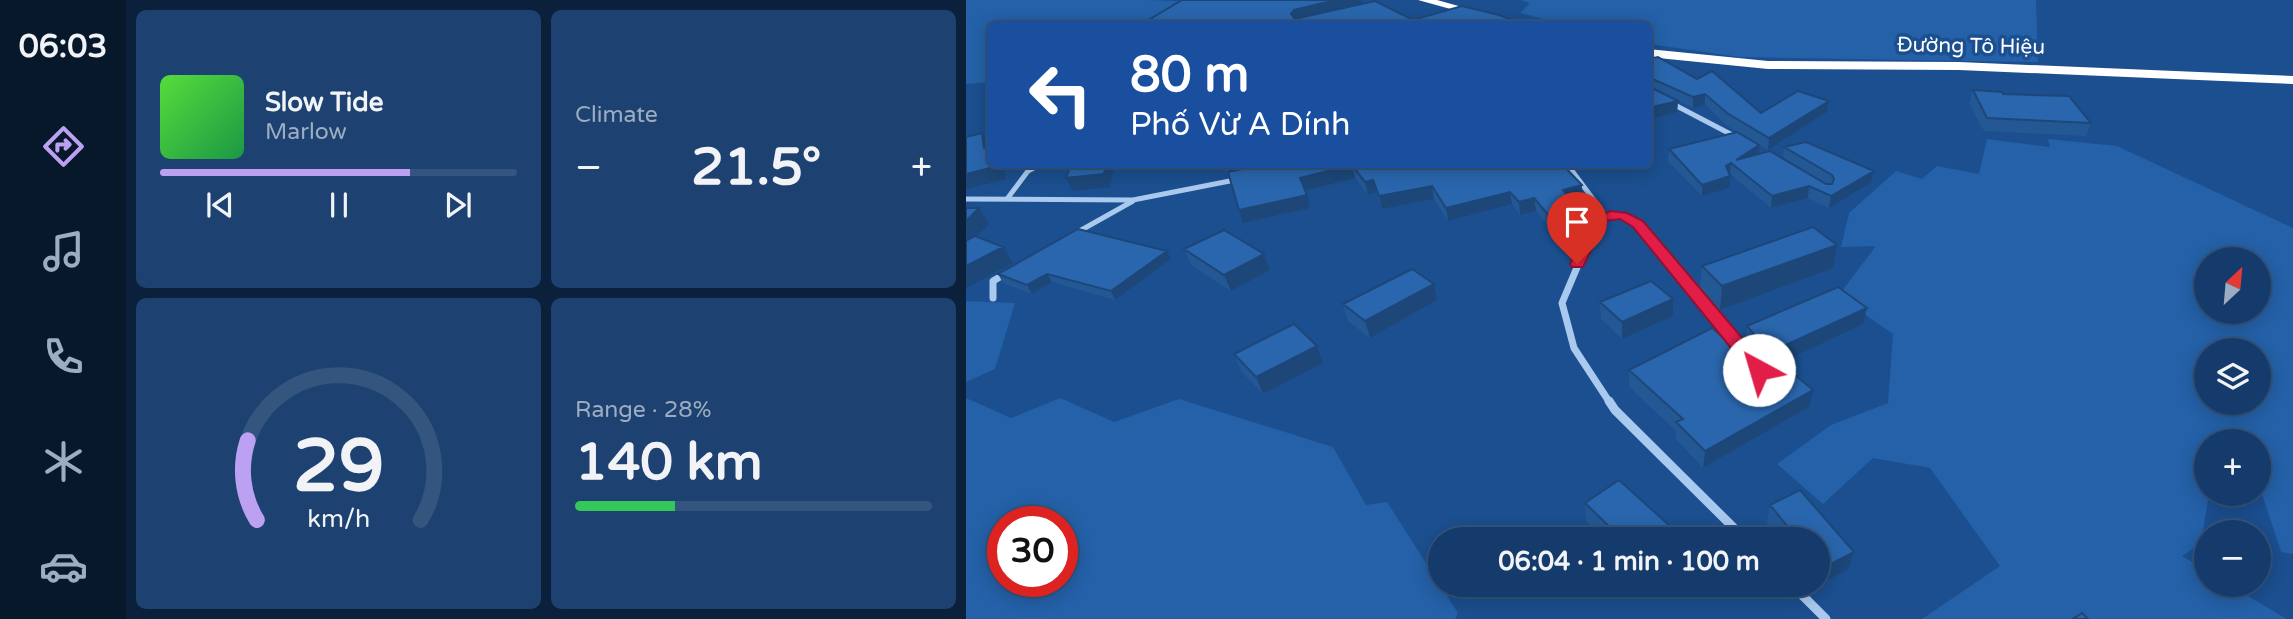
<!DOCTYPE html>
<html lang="en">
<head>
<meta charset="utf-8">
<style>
	:root { --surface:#143b6b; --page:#1d4271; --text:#f1f3f6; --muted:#9dadc1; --line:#33557e; --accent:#bca0f2 }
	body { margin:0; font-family:"Varela Round",sans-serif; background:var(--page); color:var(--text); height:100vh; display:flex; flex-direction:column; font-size:26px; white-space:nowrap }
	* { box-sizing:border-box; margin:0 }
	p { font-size:23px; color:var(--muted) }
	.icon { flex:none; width:38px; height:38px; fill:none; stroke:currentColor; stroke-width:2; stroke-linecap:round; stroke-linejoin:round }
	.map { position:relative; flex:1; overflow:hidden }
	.side { display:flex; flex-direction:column; gap:10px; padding:10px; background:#0b203b; width:840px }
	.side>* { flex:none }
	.top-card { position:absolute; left:21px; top:21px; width:665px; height:147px; border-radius:10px; box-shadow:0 4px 18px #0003,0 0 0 2px var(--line); background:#1a4fa0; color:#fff; overflow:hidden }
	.needle { width:46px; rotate:26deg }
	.tools { position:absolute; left:1228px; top:247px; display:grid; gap:14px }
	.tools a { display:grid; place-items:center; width:77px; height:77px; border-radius:50%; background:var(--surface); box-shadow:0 4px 18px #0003,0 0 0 2px var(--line); font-size:35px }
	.speed { position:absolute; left:21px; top:506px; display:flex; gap:14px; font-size:35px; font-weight:700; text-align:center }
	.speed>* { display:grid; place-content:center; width:91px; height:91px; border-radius:50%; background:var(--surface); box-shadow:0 4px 18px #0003,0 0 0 2px var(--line); line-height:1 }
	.speed .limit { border:10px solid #d22; background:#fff; color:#111 }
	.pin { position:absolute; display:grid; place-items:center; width:60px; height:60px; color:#fff; margin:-72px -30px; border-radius:50% 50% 50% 0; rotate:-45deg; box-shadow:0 0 7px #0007 }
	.pin .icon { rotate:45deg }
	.me { position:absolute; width:77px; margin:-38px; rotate:321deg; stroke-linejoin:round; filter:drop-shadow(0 0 5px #0008) }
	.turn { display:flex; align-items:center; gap:24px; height:147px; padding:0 28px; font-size:32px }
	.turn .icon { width:91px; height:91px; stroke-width:2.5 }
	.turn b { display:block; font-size:49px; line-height:60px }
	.big { font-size:52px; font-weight:700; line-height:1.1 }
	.side .card { flex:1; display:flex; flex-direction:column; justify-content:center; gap:10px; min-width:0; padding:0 24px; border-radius:10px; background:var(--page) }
	.side .dial { align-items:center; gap:0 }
	.dial svg { height:182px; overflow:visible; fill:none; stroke:var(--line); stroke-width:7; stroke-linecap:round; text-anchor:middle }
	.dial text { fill:var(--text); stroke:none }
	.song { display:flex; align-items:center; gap:21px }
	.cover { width:84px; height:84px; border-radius:10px; background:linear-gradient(135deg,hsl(110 70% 55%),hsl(140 70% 35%)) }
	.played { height:7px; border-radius:4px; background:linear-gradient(90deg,var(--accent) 70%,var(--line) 70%) }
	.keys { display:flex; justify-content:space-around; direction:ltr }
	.heat { display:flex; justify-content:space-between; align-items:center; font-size:38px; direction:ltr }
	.charge { height:10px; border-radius:5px; background:linear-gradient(90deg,#34c759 28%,var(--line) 0) }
	.side .tiles { flex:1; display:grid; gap:10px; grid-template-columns:repeat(2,1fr) }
	.trip { position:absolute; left:462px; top:527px; width:402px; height:70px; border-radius:35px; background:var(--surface); box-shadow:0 4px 18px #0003,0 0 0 2px var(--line); font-weight:700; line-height:70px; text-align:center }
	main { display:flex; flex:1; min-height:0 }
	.dock { display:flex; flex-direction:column; width:126px; justify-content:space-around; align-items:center; background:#08182b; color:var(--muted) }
	.dock .icon { width:49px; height:49px }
	.dock .current { color:var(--accent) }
	.dock b { font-size:32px; color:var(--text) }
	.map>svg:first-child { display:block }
</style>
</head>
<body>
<main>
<nav class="dock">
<b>06:03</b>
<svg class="icon current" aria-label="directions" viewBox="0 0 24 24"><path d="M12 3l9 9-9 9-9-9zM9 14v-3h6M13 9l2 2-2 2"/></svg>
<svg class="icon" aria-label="music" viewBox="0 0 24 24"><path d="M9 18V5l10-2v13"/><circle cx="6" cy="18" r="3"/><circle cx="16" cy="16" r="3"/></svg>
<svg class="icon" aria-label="phone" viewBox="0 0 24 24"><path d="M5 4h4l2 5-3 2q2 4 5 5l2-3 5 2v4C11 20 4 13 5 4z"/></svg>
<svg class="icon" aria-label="climate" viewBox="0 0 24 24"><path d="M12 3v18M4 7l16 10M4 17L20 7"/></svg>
<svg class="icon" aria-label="car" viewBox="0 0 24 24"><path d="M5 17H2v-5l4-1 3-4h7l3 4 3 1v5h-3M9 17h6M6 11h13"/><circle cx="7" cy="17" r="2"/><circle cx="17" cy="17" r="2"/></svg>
</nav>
<section class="side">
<div class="tiles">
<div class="card">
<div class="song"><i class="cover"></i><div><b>Slow Tide</b><p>Marlow</p></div></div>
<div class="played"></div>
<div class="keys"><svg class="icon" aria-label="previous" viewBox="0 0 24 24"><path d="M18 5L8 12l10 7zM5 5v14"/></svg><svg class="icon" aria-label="pause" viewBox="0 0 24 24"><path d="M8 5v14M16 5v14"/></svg><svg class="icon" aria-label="next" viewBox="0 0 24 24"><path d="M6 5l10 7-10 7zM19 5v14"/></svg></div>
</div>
<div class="card"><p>Climate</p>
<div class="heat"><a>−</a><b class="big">21.5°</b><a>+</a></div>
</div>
<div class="card dial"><svg viewBox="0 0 100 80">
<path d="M14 69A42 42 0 1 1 86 69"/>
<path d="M14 69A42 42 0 0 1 10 34" stroke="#bca0f2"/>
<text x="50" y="56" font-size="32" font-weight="700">29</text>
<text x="50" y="72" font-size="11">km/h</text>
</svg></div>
<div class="card"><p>Range · 28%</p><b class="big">140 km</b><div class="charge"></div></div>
</div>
</section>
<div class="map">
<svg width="1327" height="619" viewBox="0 0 1327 619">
	<rect width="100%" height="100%" fill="#1b4f8f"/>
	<path fill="#2461a8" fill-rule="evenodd" d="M0,0H183L212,1L186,19L152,24H24V82L0,84Z
		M554,0H1070L1072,62L773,57L683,44L682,24H598L554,13L564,3Z
		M1021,139L1084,147L1082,139L1151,146L1327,228V554L1315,552L1293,485V441H1241V494H1243L1235,543L1216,556L1241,571V584L1263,585L1321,619H956L1034,566L964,468L907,458L857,504L811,464L865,425L922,403L927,334L872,296L910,246L875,247L883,213L930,171L956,179L971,166L1013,174ZM1241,259H1293V312H1241ZM1241,350H1293V402H1241Z
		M0,301L49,303L29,369L0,382Z
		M0,398L45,418L94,398L148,422L213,399L367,447L400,505L421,502L492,613L489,619H0ZM37,522H96V581H37Z"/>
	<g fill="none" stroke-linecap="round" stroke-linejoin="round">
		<path stroke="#a9c9ee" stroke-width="5" d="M705,103L772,138
			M601,164L630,203L633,218L626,234
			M0,199L167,200L274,179
			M41,199L62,171L75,164
			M633,218C653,213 667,219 680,234
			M110,233L167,201"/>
		<path stroke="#a9c9ee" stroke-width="7" d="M626,232L596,303L608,348L644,403
			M679,232L768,340
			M27,298V281L39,274"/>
		<path stroke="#a9c9ee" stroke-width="9" d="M643,401L649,410L779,539
			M825,584L860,619"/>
		<path fill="#fff" fill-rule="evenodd" d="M452,0H471L557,24H539Z
			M682,49L802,61L993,62L1327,76V84L993,70L802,69L682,57Z"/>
	</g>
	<path fill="#245895" d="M682,59L795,113L863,101L861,112L802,150L760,125L739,105L727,108L712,101L711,112L682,120Z
		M1007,90L1037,94L1125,123L1120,136L1018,131L1003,103Z
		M818,147L905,183L863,208L842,198L805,208L764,174L763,188L736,196L702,161L703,149L792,154L817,159Z
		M257,164H596L616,185V198L606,201L619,215L620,228L590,237L570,211L554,215L546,204L482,221L468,199L416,209L410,192L402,195L389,178L339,191L344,208L277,223L263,174L260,173Z
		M871,245L867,268L754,310L734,289L736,266Z
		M218,249L298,254L304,270L265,291L225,265Z
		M205,259L149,300L86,282L66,294L37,283L32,274Z
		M468,284L471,300L404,338L382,321L377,304Z
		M634,302L707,316L656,339L635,319Z
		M897,324L815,363L843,407L737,468L710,439V431L663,387V370L757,337L779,343L781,326Z
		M351,346L357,363L297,394L275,371L268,354Z
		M619,503L704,539H639L620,521Z
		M804,505L888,552L883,569L852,585V539H814L801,522Z"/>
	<path fill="#1d4779" d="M370,0H395L396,4L330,20L325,14L328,10Z
		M739,94V105L727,108V97Z
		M712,101L711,112L682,120V108Z
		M863,101L861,112L802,150L803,138Z
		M16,133L23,146L24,155L18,148Z
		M793,145L792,156L770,160Z
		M765,163L764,174L759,178L760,166Z
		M32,164H37L40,179L0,189V174Z
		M140,164H149L144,187L107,191L100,178Z
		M260,164H313L264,175Z
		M386,165L389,178L338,191L334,178Z
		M908,171L905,183L863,208L865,196Z
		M764,176L763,188L736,196V185Z
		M407,180L410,192L402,195L399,182Z
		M616,185V198L598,203L597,190Z
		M466,186L468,199L416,209L413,196Z
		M843,186L842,198L805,208L806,196Z
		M544,192L546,204L482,221L480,208Z
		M341,195L344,208L277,223L273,210Z
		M568,198L570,211L554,215L553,202Z
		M13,208L23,224L0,247V221Z
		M619,215L620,228L590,237L589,223Z
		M871,245L867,268L754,310L756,286Z
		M37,247L47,263L0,288V266Z
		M201,251L205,259L149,300L145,291Z
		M298,254L304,270L265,291L258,275Z
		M81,274L86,282L66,294L61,285Z
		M468,284L471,300L404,338L399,321Z
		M707,299V316L656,339V322Z
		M901,308L897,324L800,370L802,353Z
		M351,346L357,363L297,394L290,377Z
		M847,390L843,407L737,468L739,451Z
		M705,527L704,539H689Z
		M888,552L883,569L852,585L857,568Z"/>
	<path fill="#2a66ad" stroke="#1d4779" stroke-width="2" d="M216,0H370L328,10L325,14L329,19L409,1L447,20L496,6L533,15L556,24H176Z
		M692,57L731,79L746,71L795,113L832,91L863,101L803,138L761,113L739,94L727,97L682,77V59Z
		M682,86L712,101L682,108Z
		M1007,90L1036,92L1037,94L1103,96L1125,123L1021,118Z
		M771,132L793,145L770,160L804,151L860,184H866L868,179L866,175L818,147L840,142L908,171L865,196L843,186L806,196L765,163L760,166L764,176L736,185L703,149Z
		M16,133L18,148L24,146V164H32V166L0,174V137Z
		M105,164H140L138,174L100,178Z
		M301,164H596L616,185L597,190L619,215L589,223L568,198L553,202L544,192L480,208L466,186L413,196L407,180L399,182L386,165L334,178L341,195L273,210L262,172Z
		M0,208H13L0,221Z
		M847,227L871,245L756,286L736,266Z
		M112,229L201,251L145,291L81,274L61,285L32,274Z
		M258,230L298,254L258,275L218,249Z
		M9,236L37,247L0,266V241Z
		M446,269L468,284L399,321L377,304Z
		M685,281L707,299L656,322L634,302Z
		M872,287L901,308L802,353L847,390L739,451L710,422L717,419L663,370L746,328L757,337L769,331L791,357L797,359L801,356V350L781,326Z
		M328,324L351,346L290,377L268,354Z
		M653,480L705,527L689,539H656L619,503Z
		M834,490L888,552L857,568L852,563V539H832L804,505Z
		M1116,613L1122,619H1107Z"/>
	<path fill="#e11d48" stroke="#92132f" stroke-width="2" d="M645,211L661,213L677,221L799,365L801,370L799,374H786L667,227L654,219L639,221L617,267H606L604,264L626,218Z"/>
	<g text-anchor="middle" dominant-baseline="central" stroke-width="7" stroke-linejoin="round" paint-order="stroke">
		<g font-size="21" fill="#fff" stroke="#1b4f8f">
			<text transform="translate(1005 46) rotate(1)">Đường Tô Hiệu</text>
		</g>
	</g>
</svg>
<div class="tools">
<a><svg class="needle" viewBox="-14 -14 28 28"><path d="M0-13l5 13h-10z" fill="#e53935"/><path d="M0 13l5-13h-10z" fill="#9dadc1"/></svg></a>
<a><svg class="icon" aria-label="layers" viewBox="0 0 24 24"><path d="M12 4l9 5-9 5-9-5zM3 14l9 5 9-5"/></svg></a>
<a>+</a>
<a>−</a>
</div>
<div class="speed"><div class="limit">30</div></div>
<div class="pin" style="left:611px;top:264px;background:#d93025"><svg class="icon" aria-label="arrive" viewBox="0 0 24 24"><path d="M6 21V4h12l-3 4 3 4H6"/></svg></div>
<svg class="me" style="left:793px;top:370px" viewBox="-20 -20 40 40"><circle r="19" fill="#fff"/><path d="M0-13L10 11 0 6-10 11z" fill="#e11d48"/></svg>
<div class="trip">06:04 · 1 min · 100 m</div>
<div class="top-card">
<div class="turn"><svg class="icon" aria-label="left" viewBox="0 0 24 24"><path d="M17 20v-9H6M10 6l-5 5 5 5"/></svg><div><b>80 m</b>Phố Vừ A Dính</div></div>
</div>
</div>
</main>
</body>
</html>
